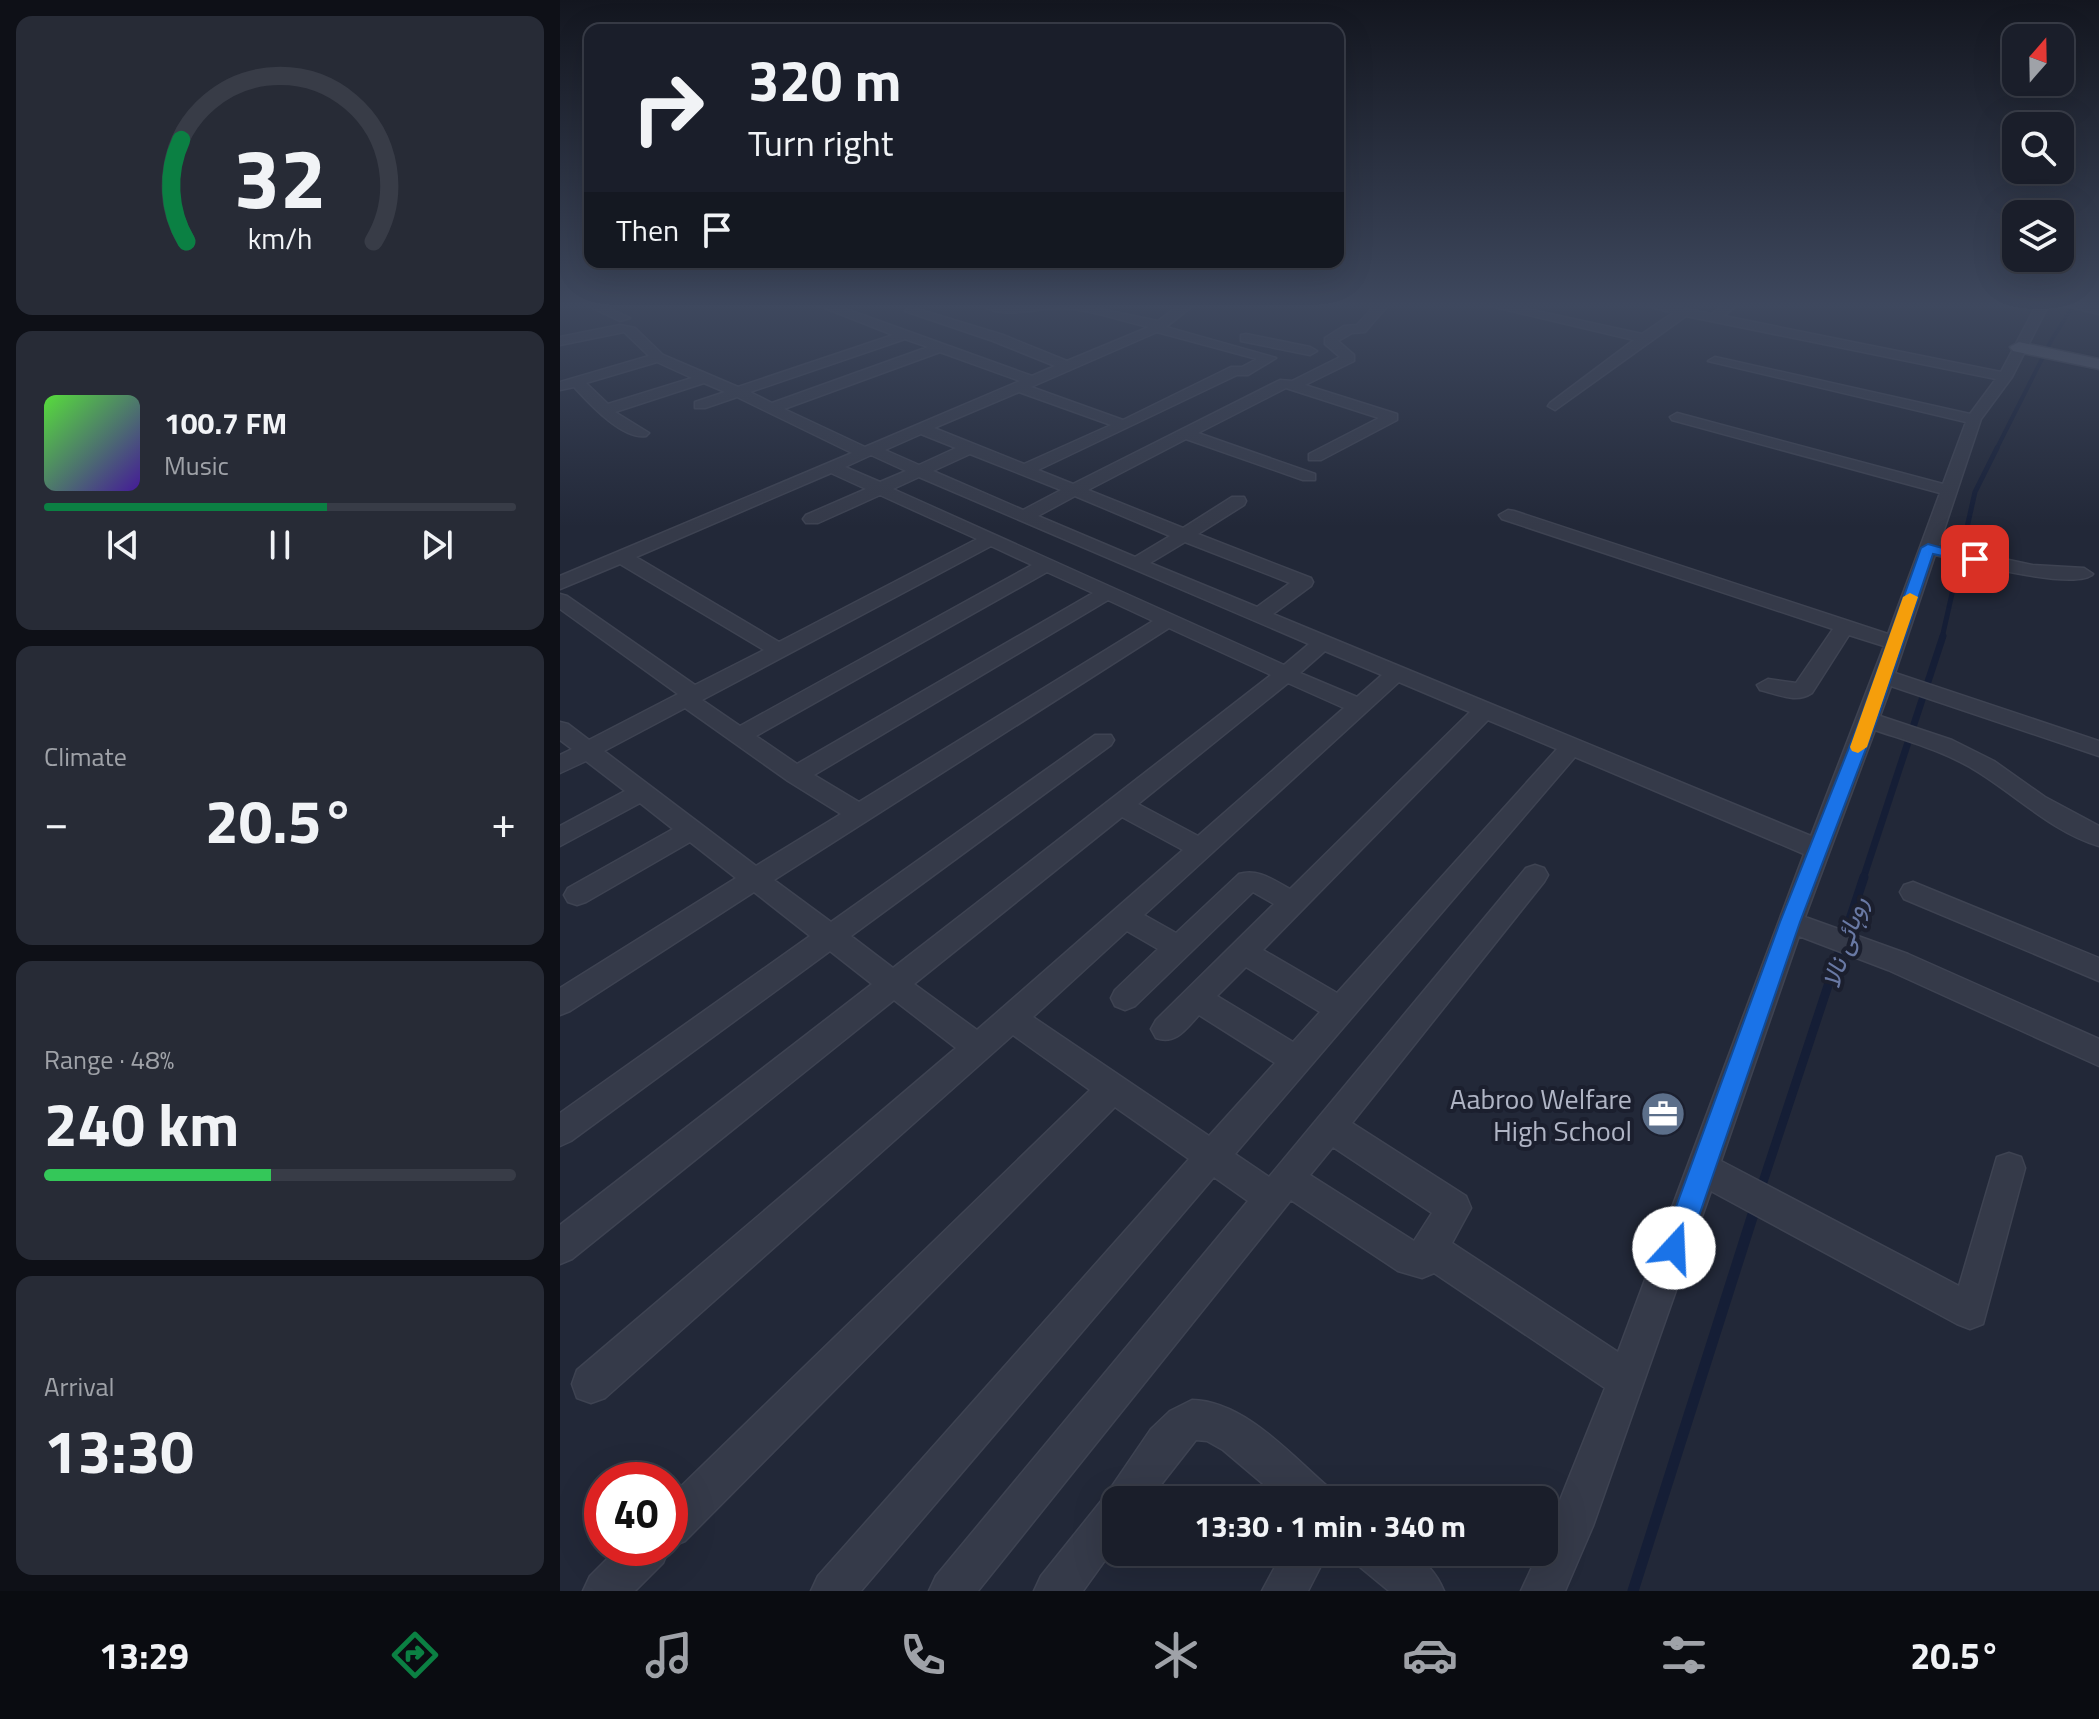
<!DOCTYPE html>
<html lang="en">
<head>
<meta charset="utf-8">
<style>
	:root { --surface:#1a1e2a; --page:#272b36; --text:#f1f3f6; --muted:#9fa2a8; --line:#383c47; --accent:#0b8043 }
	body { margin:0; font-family:"Titillium Web",Vazirmatn,sans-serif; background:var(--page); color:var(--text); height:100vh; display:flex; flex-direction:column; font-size:30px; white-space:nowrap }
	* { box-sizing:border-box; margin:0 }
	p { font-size:26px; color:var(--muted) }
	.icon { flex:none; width:44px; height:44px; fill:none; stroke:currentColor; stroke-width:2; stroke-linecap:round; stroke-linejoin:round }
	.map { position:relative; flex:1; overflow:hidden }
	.panel { display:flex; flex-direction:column; gap:16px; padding:16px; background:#0e1017; width:560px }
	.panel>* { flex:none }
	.guide { position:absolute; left:24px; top:24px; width:760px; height:244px; border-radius:16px; box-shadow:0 8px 32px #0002,0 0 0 2px var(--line); background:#1a1e2a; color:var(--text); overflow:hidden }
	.needle { width:52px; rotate:20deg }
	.fabs { position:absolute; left:1442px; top:24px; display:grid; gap:16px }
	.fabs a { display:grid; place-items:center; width:72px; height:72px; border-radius:16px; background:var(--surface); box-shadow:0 8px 32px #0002,0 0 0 2px var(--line); font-size:40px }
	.speed { position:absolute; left:24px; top:1462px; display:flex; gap:16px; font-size:40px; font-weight:700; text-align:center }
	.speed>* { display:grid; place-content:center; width:104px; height:104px; border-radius:50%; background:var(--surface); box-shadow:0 8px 32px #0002,0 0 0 2px var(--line); line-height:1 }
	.speed .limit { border:12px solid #d22; background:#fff; color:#111 }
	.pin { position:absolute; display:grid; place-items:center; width:68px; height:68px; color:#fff; margin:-34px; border-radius:16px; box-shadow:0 4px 12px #0006 }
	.me { position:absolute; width:88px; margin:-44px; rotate:20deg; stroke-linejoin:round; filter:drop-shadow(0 0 6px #0008) }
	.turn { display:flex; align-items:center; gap:28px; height:168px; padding:0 32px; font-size:36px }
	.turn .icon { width:104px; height:104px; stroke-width:2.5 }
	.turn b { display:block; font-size:56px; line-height:68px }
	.then { display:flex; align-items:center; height:76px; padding:0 32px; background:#0003; gap:16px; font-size:30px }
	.big { font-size:60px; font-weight:700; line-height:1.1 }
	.panel .card { flex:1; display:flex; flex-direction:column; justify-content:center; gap:12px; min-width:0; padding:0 28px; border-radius:16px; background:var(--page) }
	.panel .dial { align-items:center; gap:0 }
	.dial svg { height:208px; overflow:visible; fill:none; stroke:var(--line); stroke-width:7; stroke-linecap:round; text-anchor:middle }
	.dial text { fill:var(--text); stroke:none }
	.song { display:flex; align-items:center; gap:24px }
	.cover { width:96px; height:96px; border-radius:12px; background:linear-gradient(135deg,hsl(110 70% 55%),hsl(260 70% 35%)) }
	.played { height:8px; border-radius:4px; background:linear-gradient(90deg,var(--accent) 60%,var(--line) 60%) }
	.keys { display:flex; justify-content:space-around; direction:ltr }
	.heat { display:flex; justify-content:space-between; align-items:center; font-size:44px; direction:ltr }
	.charge { height:12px; border-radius:6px; background:linear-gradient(90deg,#34c759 48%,var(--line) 0) }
	.trip { position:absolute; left:542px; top:1486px; width:456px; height:80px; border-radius:16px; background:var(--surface); box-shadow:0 8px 32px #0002,0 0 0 2px var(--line); font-weight:700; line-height:80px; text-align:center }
	.menu { display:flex; height:128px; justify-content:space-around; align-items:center; background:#0a0c11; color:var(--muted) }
	.menu .icon { width:56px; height:56px }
	.menu .current { color:var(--accent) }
	.menu b { font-size:36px; color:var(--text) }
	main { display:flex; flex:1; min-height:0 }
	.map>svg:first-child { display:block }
</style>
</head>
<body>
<main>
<section class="panel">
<div class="card dial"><svg viewBox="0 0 100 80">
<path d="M14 69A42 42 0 1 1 86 69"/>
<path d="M14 69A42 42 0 0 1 12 30" stroke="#0b8043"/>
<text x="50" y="56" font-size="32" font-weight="700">32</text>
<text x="50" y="72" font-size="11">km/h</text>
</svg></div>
<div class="card">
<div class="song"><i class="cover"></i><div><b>100.7 FM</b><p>Music</p></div></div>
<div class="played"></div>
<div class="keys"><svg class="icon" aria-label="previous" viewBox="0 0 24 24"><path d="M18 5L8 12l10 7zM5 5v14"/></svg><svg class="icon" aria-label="pause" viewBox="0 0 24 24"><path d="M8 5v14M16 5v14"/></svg><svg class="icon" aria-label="next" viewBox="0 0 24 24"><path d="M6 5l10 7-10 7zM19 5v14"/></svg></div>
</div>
<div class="card"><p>Climate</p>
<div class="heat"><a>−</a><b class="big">20.5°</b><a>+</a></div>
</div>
<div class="card"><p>Range · 48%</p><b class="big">240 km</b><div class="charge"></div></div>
<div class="card"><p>Arrival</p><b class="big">13:30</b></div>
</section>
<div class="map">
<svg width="1539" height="1591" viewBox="0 0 1539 1591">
	<rect width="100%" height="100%" fill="#222838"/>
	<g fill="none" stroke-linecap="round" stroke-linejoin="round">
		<path stroke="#151e36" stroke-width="4" d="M1436,450L1491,341L1514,304"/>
		<path stroke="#151e36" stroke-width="5" d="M1382,638L1415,492L1437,448"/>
		<path stroke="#151e36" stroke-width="7" d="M1303,879L1383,636"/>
		<path stroke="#151e36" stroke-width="9" d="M1200,1191L1304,877"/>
		<path stroke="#151e36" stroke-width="11" d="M1200,1192L1201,1189
			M1073,1591L1195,1208"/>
		<g stroke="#3e4352" stroke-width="3">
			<path id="minor" d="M24,304H40L70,318L60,321Z
				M255,304H272L472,376L495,366L433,341L345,311L351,307L443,335L507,361L589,327C562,321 522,307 497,308C471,309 442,320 419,304H516L598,321L621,304H635L606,327L716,358L688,375H677L478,470L513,484L720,380L732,381L780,357L765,344V338L784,326L797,325L816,304H829L805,332L792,333L778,341L794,355V361L745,385L837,414V420L761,460H749V454L819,418L726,388L638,433L755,474V480H743L626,439L528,490L623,528L672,497H684L686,501L684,505L638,534L751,578L753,582L751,586L713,614L1251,836L1324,646L1289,635L1252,693C1236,704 1218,694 1200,690L1197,685L1208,679L1236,683L1273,629L942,519L939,515L948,510L954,511L1328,634L1380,493L1112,420L1110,417L1117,413L1383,484L1406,422L1148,361L1155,357L1410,414L1436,379L1126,316L995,410L988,406L990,403L1074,340L922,304H944L1082,334L1113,313L1081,304H1103L1152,314L1165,304H1178L1164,316L1441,372L1477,304H1489L1452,377L1421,419L1379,545L1472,565L1524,568L1533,574C1516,592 1402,561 1375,555L1335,673L1539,741V756L1331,686L1320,716L1392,740L1434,761L1485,797L1539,826V846C1493,832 1458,797 1418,772C1387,752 1350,742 1315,730L1245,917L1348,954L1539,1039V1066L1328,970L1239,936L1161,1161L1399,1286L1437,1157L1449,1153L1461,1157L1465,1168L1423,1324L1410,1329L1397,1324L1151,1191L1033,1526L1005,1591H961L979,1552H984V1540L1045,1388L874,1273L862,1278L838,1271L731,1200L418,1591H369L376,1576L688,1201L654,1177L301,1591H251L258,1576L629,1159L555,1107L125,1541L110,1547V1497L530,1090L453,1035L45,1398L31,1403L17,1398L12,1384L17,1370L396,1048L334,1000L12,1259L0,1264V1225L312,984L270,951L11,1141L0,1146V1113L250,936L194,892L10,1011L0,1015V988L176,878L130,842L26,902L17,905L8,902L4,895L8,888L113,829L80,803L0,846V826L65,791L26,761L0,773V755L12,749L0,740V722L8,724L29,740L118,694L0,609V594L7,596L135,685L204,650L60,564L0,589V576L292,453L177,397L145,408H135V402L165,392L144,383L55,412L89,433L86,436C62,440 29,403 14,387L0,390V382L89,356L64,332L0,345V337L60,325L75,328L103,355L178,387L333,335ZM597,332L697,359L682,367H671L563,420L471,387ZM345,339L368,347L212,403L190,392ZM380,352L460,381L305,447L224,409ZM97,362L132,378L48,404L26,383ZM459,392L551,425L464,464L374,428ZM361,434L396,448L359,465L325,450ZM410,454L501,490L463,510L373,471ZM311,455L346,471L320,482L285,467ZM271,473L306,489L246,515L243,519L246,523H258L320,495L417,539L219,642L76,557ZM359,477L749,644L724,665L333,489ZM515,496L610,536L575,557L478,516ZM625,542L730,583L697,607L590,563ZM431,546L472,565L180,726L142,700ZM487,572L533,593L237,764L196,736ZM548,600L593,621L299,802L254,775ZM609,628L711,675L333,968L291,936L551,745L554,740L551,735H535L271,922L214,880ZM765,651L822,675L797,697L740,673ZM839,682L910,712L730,889C713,880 698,868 679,874L616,933L584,915ZM728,683L784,708L638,836L578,804ZM125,708L228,781L281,814L196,866L44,751ZM928,720L997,749L777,993L703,950ZM1015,757L1244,854L1058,1352L892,1243L911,1208L906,1196L792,1123L984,882L988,875L984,868L975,865L966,868L709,1177L675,1154ZM562,817L623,850L417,1030L354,984ZM693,892L714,904L596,1020L591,1029L596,1038C616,1045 626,1029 639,1015L715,1063L649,1136L473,1017L567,931L598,949L555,990L551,998L555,1006L565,1010L575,1006ZM686,967L760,1012L733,1042L657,996ZM773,1147L872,1213L854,1241L750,1175Z
				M1499,304L1539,306V314Z
				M686,334L750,347L757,351L750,355L681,341V335Z
				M1353,882L1539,958V981L1344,899L1340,892L1344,885Z
				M632,1400C684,1401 730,1454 767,1486L774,1500H722L663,1450L647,1441L636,1440L589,1500H556V1545L523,1591H474L481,1576L546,1495L591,1429L610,1411Z
				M58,1548H109L103,1563L75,1591H23L30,1576Z
				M723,1552H768L748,1591H702Z
				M794,1552C835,1552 865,1546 884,1591H829L800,1567Z"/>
		</g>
		<g stroke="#3e4352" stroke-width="3">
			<path id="major" d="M1459,342L1539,359V369L1453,351L1450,347Z"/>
		</g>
		<use href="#minor" fill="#353a49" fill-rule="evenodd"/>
		<use href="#major" fill="#535969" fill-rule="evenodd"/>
	</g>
	<linearGradient id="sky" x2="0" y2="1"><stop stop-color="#13161f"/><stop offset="0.58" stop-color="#3e485e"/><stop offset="1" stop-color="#3e485e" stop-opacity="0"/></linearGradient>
	<rect width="1539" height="527" fill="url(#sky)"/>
	<path fill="#1a73e8" stroke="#114b97" stroke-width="2" d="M1368,544L1422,559L1415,563L1373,554L1317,720L1240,922L1128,1248L1124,1257L1114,1261L1105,1257L1101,1248L1220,922L1300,720L1361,548Z"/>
	<path fill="#f59e0b" d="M1350,593L1358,597L1307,747L1298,753L1292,751L1290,747L1343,597Z"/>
	<defs>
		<g id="office-disc" transform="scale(2.3)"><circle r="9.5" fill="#5c6f8a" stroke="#1b1f2e"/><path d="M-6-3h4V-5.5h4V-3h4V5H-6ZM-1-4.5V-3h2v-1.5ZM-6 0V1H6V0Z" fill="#fff"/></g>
	</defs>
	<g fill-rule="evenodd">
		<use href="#office-disc" x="1103" y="1114"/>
	</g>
	<g text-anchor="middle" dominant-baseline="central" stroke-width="8" stroke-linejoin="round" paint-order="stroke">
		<g font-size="26" font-style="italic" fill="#6979a4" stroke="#1b1f2e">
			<text transform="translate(1284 942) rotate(-72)">روہائی نالا</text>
		</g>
		<g font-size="28" fill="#b0b5c5" stroke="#1b1f2e" text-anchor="end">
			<text x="1072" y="1098">Aabroo Welfare<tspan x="1072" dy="32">High School</tspan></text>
		</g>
	</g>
</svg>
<div class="fabs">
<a><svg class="needle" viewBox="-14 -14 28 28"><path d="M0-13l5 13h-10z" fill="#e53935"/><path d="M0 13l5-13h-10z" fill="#9fa2a8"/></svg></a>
<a><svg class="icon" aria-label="search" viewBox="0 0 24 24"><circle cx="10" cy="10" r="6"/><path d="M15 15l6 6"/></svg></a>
<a><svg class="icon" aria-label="layers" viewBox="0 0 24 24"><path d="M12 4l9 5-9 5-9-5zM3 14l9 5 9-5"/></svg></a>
</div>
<div class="speed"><div class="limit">40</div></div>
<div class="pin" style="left:1415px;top:559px;background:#d93025"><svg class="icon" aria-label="arrive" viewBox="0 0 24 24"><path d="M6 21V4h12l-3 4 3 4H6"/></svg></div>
<svg class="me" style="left:1114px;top:1248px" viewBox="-20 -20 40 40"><circle r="19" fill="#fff"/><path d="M0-13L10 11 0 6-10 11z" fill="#1a73e8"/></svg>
<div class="trip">13:30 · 1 min · 340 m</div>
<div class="guide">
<div class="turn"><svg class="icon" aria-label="right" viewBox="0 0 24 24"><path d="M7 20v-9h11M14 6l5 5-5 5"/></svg><div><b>320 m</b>Turn right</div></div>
<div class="then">Then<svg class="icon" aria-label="arrive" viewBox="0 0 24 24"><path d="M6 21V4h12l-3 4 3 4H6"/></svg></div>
</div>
</div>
</main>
<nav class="menu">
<b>13:29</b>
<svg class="icon current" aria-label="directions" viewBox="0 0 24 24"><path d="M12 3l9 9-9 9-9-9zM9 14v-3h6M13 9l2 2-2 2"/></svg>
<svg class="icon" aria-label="music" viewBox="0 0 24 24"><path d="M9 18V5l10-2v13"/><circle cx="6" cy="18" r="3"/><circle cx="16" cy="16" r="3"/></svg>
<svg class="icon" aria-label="phone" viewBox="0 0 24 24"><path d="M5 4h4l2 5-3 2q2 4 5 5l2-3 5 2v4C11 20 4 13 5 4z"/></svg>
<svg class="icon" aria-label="climate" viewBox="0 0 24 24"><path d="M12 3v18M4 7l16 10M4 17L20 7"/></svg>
<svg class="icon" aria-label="car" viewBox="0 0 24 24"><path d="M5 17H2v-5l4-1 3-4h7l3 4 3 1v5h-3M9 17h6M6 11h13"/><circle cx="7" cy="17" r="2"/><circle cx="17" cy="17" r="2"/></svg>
<svg class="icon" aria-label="filters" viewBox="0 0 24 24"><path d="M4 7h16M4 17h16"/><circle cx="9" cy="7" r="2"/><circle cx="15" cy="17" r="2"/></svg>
<b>20.5°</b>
</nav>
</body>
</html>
